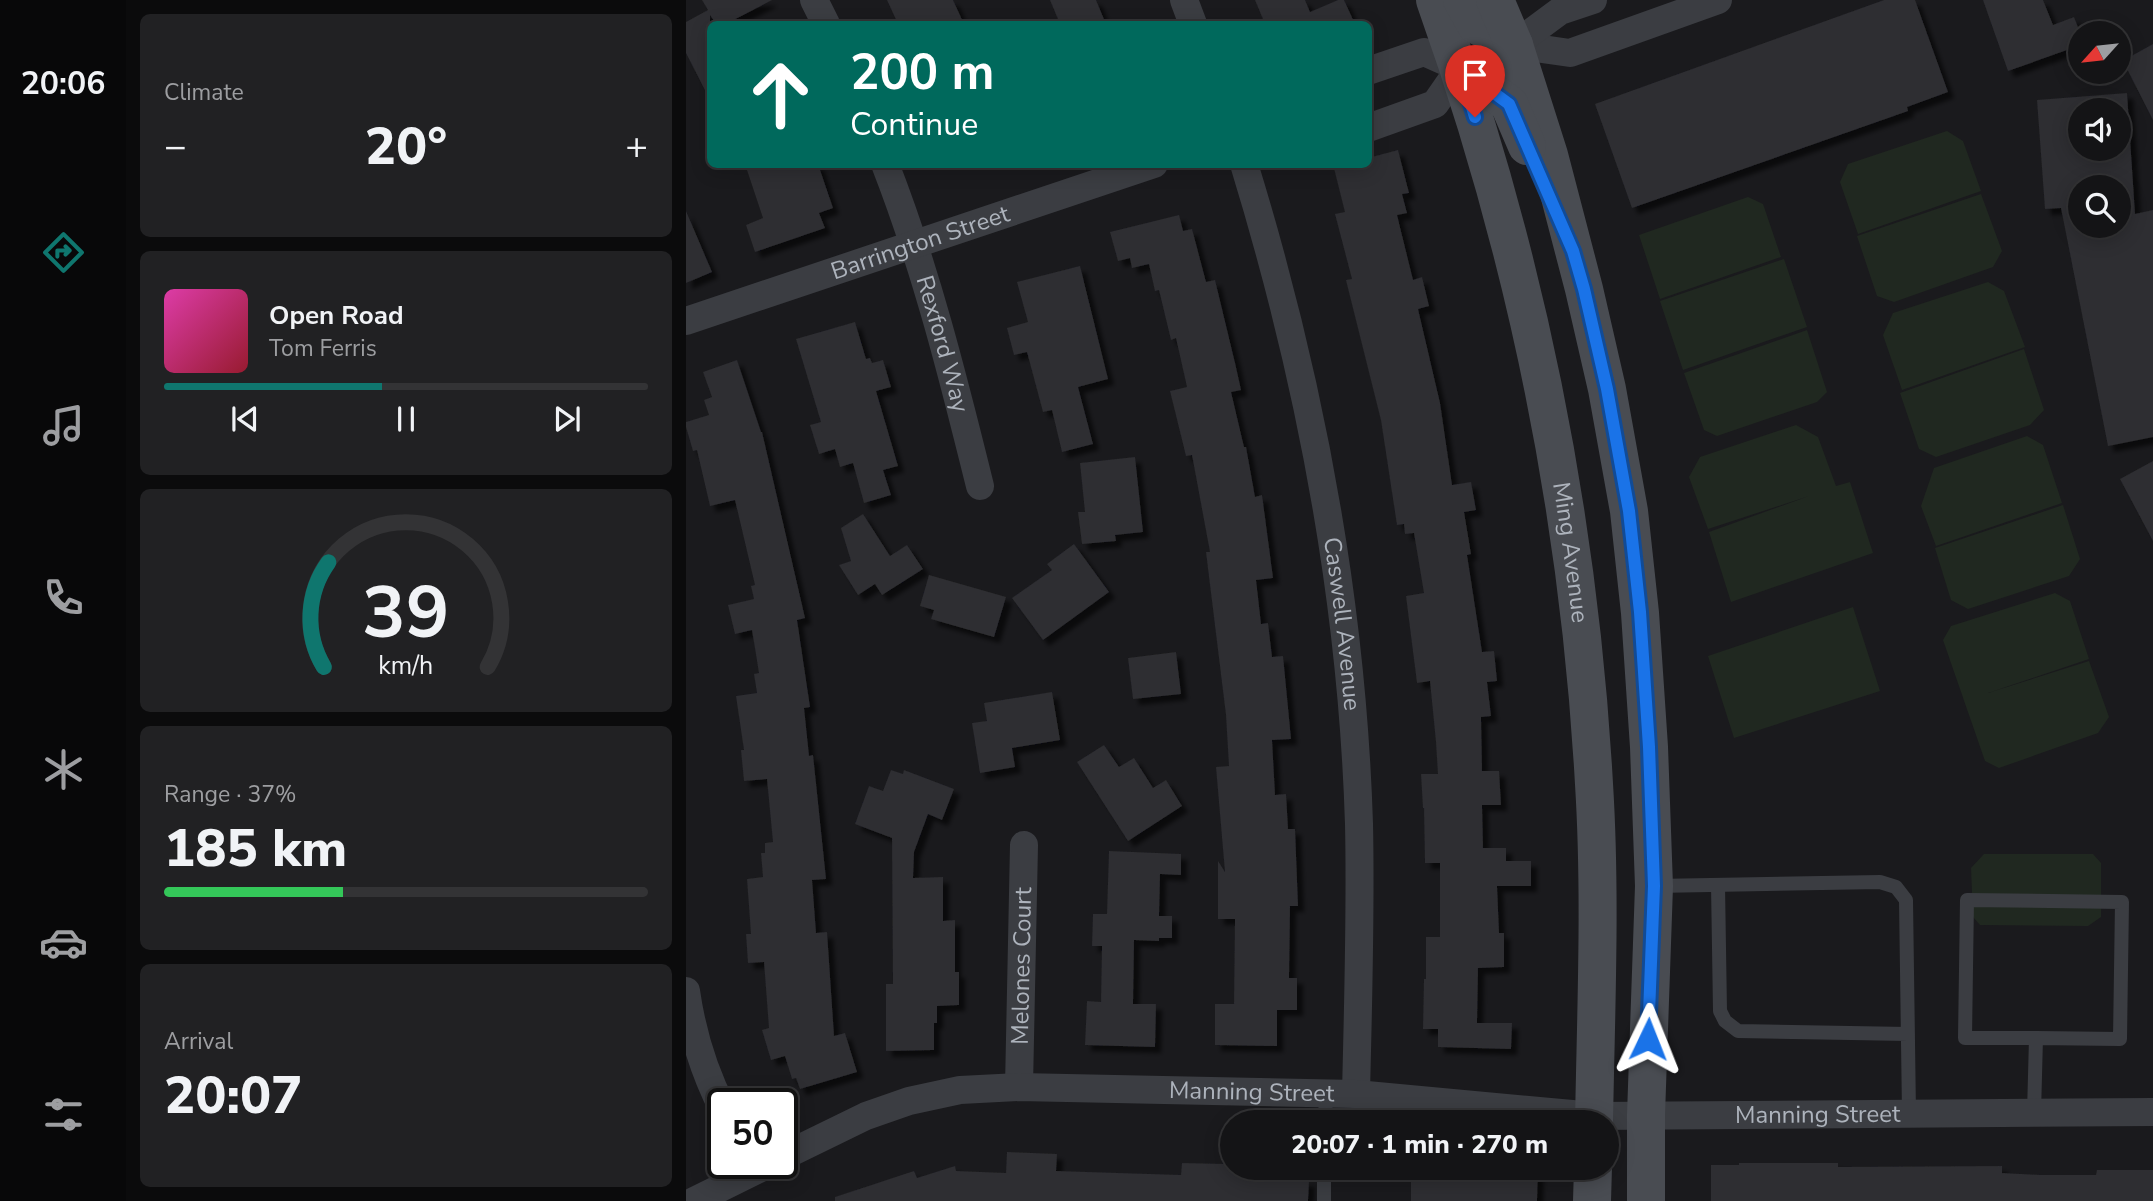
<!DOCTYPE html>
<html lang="en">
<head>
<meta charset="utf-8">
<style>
	:root { --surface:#141416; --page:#212123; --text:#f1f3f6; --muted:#9d9ea1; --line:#333335; --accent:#0f766e }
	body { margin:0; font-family:"Nunito Sans",sans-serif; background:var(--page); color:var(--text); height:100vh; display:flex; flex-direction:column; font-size:26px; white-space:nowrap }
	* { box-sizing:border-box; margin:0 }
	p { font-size:23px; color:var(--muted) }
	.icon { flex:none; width:38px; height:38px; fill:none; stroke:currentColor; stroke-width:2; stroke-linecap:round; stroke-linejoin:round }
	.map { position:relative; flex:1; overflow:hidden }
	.sheet { display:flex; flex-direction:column; gap:14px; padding:14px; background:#0b0b0c; width:560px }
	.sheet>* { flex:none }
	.top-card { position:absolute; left:21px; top:21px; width:665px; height:147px; border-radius:10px; box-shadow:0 4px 18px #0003,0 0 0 2px var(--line); background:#00695c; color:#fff; overflow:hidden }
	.needle { width:46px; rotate:243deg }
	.controls { position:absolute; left:1382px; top:21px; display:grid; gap:14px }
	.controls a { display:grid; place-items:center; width:63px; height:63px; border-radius:50%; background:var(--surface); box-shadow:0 4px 18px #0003,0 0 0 2px var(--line); font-size:35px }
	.speed { position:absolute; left:21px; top:1088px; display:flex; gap:14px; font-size:35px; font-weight:700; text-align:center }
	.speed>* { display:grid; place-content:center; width:91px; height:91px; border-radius:50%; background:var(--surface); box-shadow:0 4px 18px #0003,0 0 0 2px var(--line); line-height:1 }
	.speed .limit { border:4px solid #111; border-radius:10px; background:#fff; color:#111 }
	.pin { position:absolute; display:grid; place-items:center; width:60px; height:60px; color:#fff; margin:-72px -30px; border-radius:50% 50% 50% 0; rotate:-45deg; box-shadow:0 0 7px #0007 }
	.pin .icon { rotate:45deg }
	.me { position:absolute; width:77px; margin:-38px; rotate:2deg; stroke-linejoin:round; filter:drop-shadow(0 0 5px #0008) }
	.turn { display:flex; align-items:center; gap:24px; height:147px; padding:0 28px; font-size:32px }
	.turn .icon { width:91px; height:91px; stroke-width:2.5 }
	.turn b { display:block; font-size:49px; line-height:60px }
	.big { font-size:52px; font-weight:800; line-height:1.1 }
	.sheet .widget { flex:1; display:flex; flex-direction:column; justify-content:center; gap:10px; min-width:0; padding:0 24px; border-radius:10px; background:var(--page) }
	.sheet .dial { align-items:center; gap:0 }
	.dial svg { height:182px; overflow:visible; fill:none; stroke:var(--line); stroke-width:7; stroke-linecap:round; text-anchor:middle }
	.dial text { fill:var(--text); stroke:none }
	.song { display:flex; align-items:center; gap:21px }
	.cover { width:84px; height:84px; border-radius:10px; background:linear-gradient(135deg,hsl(320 70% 55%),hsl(350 70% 35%)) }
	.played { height:7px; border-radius:4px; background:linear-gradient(90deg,var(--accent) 45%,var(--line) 45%) }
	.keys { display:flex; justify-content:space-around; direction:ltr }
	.heat { display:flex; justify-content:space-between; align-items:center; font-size:38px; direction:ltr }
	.charge { height:10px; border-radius:5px; background:linear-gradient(90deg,#34c759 37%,var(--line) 0) }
	.trip { position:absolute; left:534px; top:1110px; width:399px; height:70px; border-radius:35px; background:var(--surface); box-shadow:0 4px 18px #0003,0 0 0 2px var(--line); font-weight:800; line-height:70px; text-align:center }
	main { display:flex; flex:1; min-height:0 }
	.tab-bar { display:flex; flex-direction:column; width:126px; justify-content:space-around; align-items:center; background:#080809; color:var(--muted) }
	.tab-bar .icon { width:49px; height:49px }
	.tab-bar .selected { color:var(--accent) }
	.tab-bar b { font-size:32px; color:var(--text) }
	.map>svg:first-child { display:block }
</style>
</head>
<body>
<main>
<nav class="tab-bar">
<b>20:06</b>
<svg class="icon selected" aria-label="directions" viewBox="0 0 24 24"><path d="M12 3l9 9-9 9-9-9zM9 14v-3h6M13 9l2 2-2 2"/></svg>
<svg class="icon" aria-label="music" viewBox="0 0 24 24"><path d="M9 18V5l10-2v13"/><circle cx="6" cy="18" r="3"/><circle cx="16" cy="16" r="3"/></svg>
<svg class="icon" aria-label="phone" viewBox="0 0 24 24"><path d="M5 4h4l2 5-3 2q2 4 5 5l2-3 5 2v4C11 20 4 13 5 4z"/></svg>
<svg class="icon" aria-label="climate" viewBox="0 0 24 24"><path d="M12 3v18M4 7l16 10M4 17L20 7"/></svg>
<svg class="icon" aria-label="car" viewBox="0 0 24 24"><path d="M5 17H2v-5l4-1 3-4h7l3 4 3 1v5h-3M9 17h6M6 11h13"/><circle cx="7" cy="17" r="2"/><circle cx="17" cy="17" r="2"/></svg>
<svg class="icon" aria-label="filters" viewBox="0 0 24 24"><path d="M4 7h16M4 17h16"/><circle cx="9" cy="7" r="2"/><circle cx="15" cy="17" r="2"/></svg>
</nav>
<section class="sheet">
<div class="widget"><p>Climate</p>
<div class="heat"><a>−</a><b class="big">20°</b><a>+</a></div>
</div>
<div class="widget">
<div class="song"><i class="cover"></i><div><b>Open Road</b><p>Tom Ferris</p></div></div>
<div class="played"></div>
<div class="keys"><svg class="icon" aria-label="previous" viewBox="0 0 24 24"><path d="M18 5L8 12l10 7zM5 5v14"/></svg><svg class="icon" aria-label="pause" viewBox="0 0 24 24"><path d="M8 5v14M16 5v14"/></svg><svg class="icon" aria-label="next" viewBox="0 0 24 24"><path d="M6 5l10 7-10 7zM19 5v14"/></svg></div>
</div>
<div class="widget dial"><svg viewBox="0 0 100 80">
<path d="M14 69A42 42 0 1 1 86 69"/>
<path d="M14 69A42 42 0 0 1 16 23" stroke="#0f766e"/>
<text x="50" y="56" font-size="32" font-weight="700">39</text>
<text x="50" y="72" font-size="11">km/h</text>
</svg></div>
<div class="widget"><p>Range · 37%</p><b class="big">185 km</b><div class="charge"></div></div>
<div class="widget"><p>Arrival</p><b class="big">20:07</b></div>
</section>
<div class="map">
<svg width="1467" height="1201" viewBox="0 0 1467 1201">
	<defs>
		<filter id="shadow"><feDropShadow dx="6" dy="6" stdDeviation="2" flood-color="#0009"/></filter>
	</defs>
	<rect width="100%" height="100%" fill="#1a1a1d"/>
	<path fill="#202820" d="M1261,131L1277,141L1295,191L1172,234L1154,182L1162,164Z
		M1295,194L1316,251L1307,267L1208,302L1191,296L1171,236Z
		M1062,197L1077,204L1095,257L974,299L953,235Z
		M1098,259L1121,327L997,370L974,301Z
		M1302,282L1318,291L1339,347L1216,390L1197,335L1207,313Z
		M1121,330L1141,392L1131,402L1031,436L1018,430L998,373Z
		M1338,349L1358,410L1344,425L1250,457L1233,449L1214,393Z
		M1110,425L1132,437L1150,486L1164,482L1187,553L1045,602L1023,532L1123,496L1022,529L1003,477L1014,457Z
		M1341,436L1357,445L1376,503L1250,546L1235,506L1248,468Z
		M1377,505L1394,559L1383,576L1282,609L1265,600L1249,548Z
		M1369,593L1384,601L1403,659L1302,693L1403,661L1423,717L1412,733L1313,768L1299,761L1257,640L1265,626Z
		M1167,607L1194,691L1048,738L1022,656Z
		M1298,854H1407L1415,863V917L1402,926L1294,925L1287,917L1285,868Z"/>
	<path fill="#2d2d31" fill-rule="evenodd" filter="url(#shadow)" d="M16,0H86L40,24H30L24,15V100L0,53V22L22,10Z
		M201,0H267L278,24H212Z
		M364,0H410L420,24H374Z
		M569,0H619L624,12L652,0H658L669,24H579Z
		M1198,0H1229L1262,92L1221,107L1222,111L946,208L909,104Z
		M1297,0H1357L1367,25L1388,17L1395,35V45L1322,71Z
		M1467,44V120L1440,67V59Z
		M1441,93L1449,214L1467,210V437L1422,446L1375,208L1359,209L1351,100ZM1395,110H1433V149H1395ZM1395,187H1433V226H1395Z
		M712,150L723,193L716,194L721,213L711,215L727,280L736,277L743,306L732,309L754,403L766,485L785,482L790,510L778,512L785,554L781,555L796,652L808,651L811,681L801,682L805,716L795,717L796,771H813L815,805H796L797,848H820V861H845V886H811L813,933H818V967L792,968L791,1023H826L825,1049L752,1047V1029H737L738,979H740V937H754V863H739L738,808H737L735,774H752L750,742L744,681L731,683L720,596L738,593L728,533L719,534L718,524L711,525L695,420L660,280L666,279L649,214L659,212L647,164H682V158Z
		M59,164H132L147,208L133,213L139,228L69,252L60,225L77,218Z
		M0,211L26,272L0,283Z
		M493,215L497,231L506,229L520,282L529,280L549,363L555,390L545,392L558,447H560L569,497L576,495L587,578L570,580L575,624L582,623L586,657L597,656L605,739L586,740L589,795L600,794L602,829H609L612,906H604L603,978H611V1010H591V1046L529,1045V1004H548L549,919H532V861L539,872L530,767L543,766L540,715L520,552H524L506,455L500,456L484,391L501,387L490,338L485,340L473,290L469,291L463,264L446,268L444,258L432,261L424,232Z
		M394,266L422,379L392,387L407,444L376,452L366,410L357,412L341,352L328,355L321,328L342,322L331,282Z
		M169,322L180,359L184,358L186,363L197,360L205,387L190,391L212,466L197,470L205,495L178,503L167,463L154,467L149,449L133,454L124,425L135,422L110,339Z
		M51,360L75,432H76L119,618L111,620L124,707L118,708L123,756L127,755L140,879L126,880L130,933L141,932L148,1036L159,1033L171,1072L114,1089L110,1078L106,1079L99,1056L85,1060L76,1030L83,1028L78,962L62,963L60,934H65L61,879L77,877L75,853H79V843L87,842L81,779L58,781L55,750H58L50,696L71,693L68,674L73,673L66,630L49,634L42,605L68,599L65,586L69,585L49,500L24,506L11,450L7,451L0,427V422L23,415L18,400L26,397L17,372Z
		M449,457L457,532L429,535L430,541L396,544L392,512H399L394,463Z
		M1467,461V541L1434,479Z
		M177,514L204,556L221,545L237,569L196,595L189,584L172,595L153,565L165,561L155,528Z
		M388,544L423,592L357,640L326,598L366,570L361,564Z
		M243,575L320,597L308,637L245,619L248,610L234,606Z
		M490,652L495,694L447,699L442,658Z
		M366,692L374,740L326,748L329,767L294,773L286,723L301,721L298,703Z
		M418,745L433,767L448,758L467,788L480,780L496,806L442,841L391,762Z
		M205,770L217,774L218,770L268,789L256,820L242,814L228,852L227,878L257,877V921L269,920V972H273V1005L251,1006V1023H248V1050L200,1051V984H207L206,838L169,824L183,786L197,791Z
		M423,851L495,854V875L474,874L473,916H486V938H473V941L448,940L447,1004H470L469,1047L399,1045L401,1001L415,1002L416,946H406L407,914H421Z
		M321,1152L371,1154L370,1171L495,1175L496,1163L540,1164V1167H594L593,1180L623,1181L622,1201H149V1197L228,1171L231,1178L269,1166L270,1171L320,1173Z
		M1053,1163H1152V1167L1316,1166V1173L1355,1175H1410L1411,1170H1467V1201H1025V1165H1053Z
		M725,1167H852L851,1201H725Z"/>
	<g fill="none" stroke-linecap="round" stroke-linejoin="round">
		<path stroke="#3b3d42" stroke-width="14" d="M1032,885L1034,1011L1039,1021L1052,1031L1222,1034
			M969,886L1194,882L1210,887L1220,900L1223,1113
			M1348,1113L1350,1038L1434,1039L1436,902L1281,900L1279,1038H1350
			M639,1122L640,1093
			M638,1201V1167"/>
		<g stroke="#3b3d42" stroke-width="28">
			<path d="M128,0L140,24"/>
			<path d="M498,0L507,24"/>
			<path d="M828,45L884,53L1032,0"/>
			<path d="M828,45L874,11L907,0"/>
			<path d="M682,71L738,52L774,68L749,104L682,128"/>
			<path id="s1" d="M199,164C240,269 267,377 294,486"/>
			<path id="s2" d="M558,164C624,379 666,599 673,824C675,914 672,1004 670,1094"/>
			<path id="s3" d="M0,321L468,164"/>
			<path d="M0,991C6,1033 18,1072 37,1109"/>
			<path id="s4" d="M333,1087L338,845"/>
			<path id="s5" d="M96,1157L180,1116L223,1101L274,1090L333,1087L670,1094L908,1116L1467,1112"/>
			<path d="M8,1201L83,1164"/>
		</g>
		<g stroke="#494c52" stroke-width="38">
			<path id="s6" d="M749,0C840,255 893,513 908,784C915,896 910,1009 908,1122"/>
			<path d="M776,0L790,25L828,45"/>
			<path d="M809,0L828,45L863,155L898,289L921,389L943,511L954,613L963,747L968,886L960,1115V1201"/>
			<path d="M774,68L823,104L841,146"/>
			<path d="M906,1201L907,1167"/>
		</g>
	</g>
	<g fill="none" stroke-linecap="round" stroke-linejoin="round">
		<g stroke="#114b97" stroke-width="18">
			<path id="route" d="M789,117L774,68L823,104L887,251L898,289L921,389L943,511L954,612L963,747L968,886L962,1039"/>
		</g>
		<use href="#route" stroke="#1a73e8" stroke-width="12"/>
	</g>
	<g text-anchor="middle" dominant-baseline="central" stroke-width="7" stroke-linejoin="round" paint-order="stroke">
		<g font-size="24" fill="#adb3bc" stroke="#151518">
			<text stroke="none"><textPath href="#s3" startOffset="247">Barrington Street</textPath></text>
			<text stroke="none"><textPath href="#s1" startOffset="189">Rexford Way</textPath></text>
			<text stroke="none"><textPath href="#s6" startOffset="570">Ming Avenue</textPath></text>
			<text stroke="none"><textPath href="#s2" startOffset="471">Caswell Avenue</textPath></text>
			<text stroke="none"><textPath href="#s4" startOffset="121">Melones Court</textPath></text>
			<text stroke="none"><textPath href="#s5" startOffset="483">Manning Street</textPath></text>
			<text stroke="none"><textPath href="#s5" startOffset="1050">Manning Street</textPath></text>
		</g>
	</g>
</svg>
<div class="controls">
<a><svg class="needle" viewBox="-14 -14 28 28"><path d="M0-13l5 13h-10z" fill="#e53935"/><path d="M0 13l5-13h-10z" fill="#9d9ea1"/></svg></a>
<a><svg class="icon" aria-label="sound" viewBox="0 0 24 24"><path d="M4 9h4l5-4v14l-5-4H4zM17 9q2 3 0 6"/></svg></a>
<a><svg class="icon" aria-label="search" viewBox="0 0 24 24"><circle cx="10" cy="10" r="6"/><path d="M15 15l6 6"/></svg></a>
</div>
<div class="speed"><div class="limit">50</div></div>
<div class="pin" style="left:789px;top:117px;background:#d93025"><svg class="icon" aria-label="arrive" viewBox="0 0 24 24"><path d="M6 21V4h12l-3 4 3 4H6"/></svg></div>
<svg class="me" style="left:962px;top:1039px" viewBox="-20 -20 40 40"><path d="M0-17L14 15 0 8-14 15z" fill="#1a73e8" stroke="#fff" stroke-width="4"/></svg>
<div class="trip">20:07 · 1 min · 270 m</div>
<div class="top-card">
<div class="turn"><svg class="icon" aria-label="ahead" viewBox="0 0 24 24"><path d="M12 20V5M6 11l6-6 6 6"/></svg><div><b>200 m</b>Continue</div></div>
</div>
</div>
</main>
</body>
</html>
